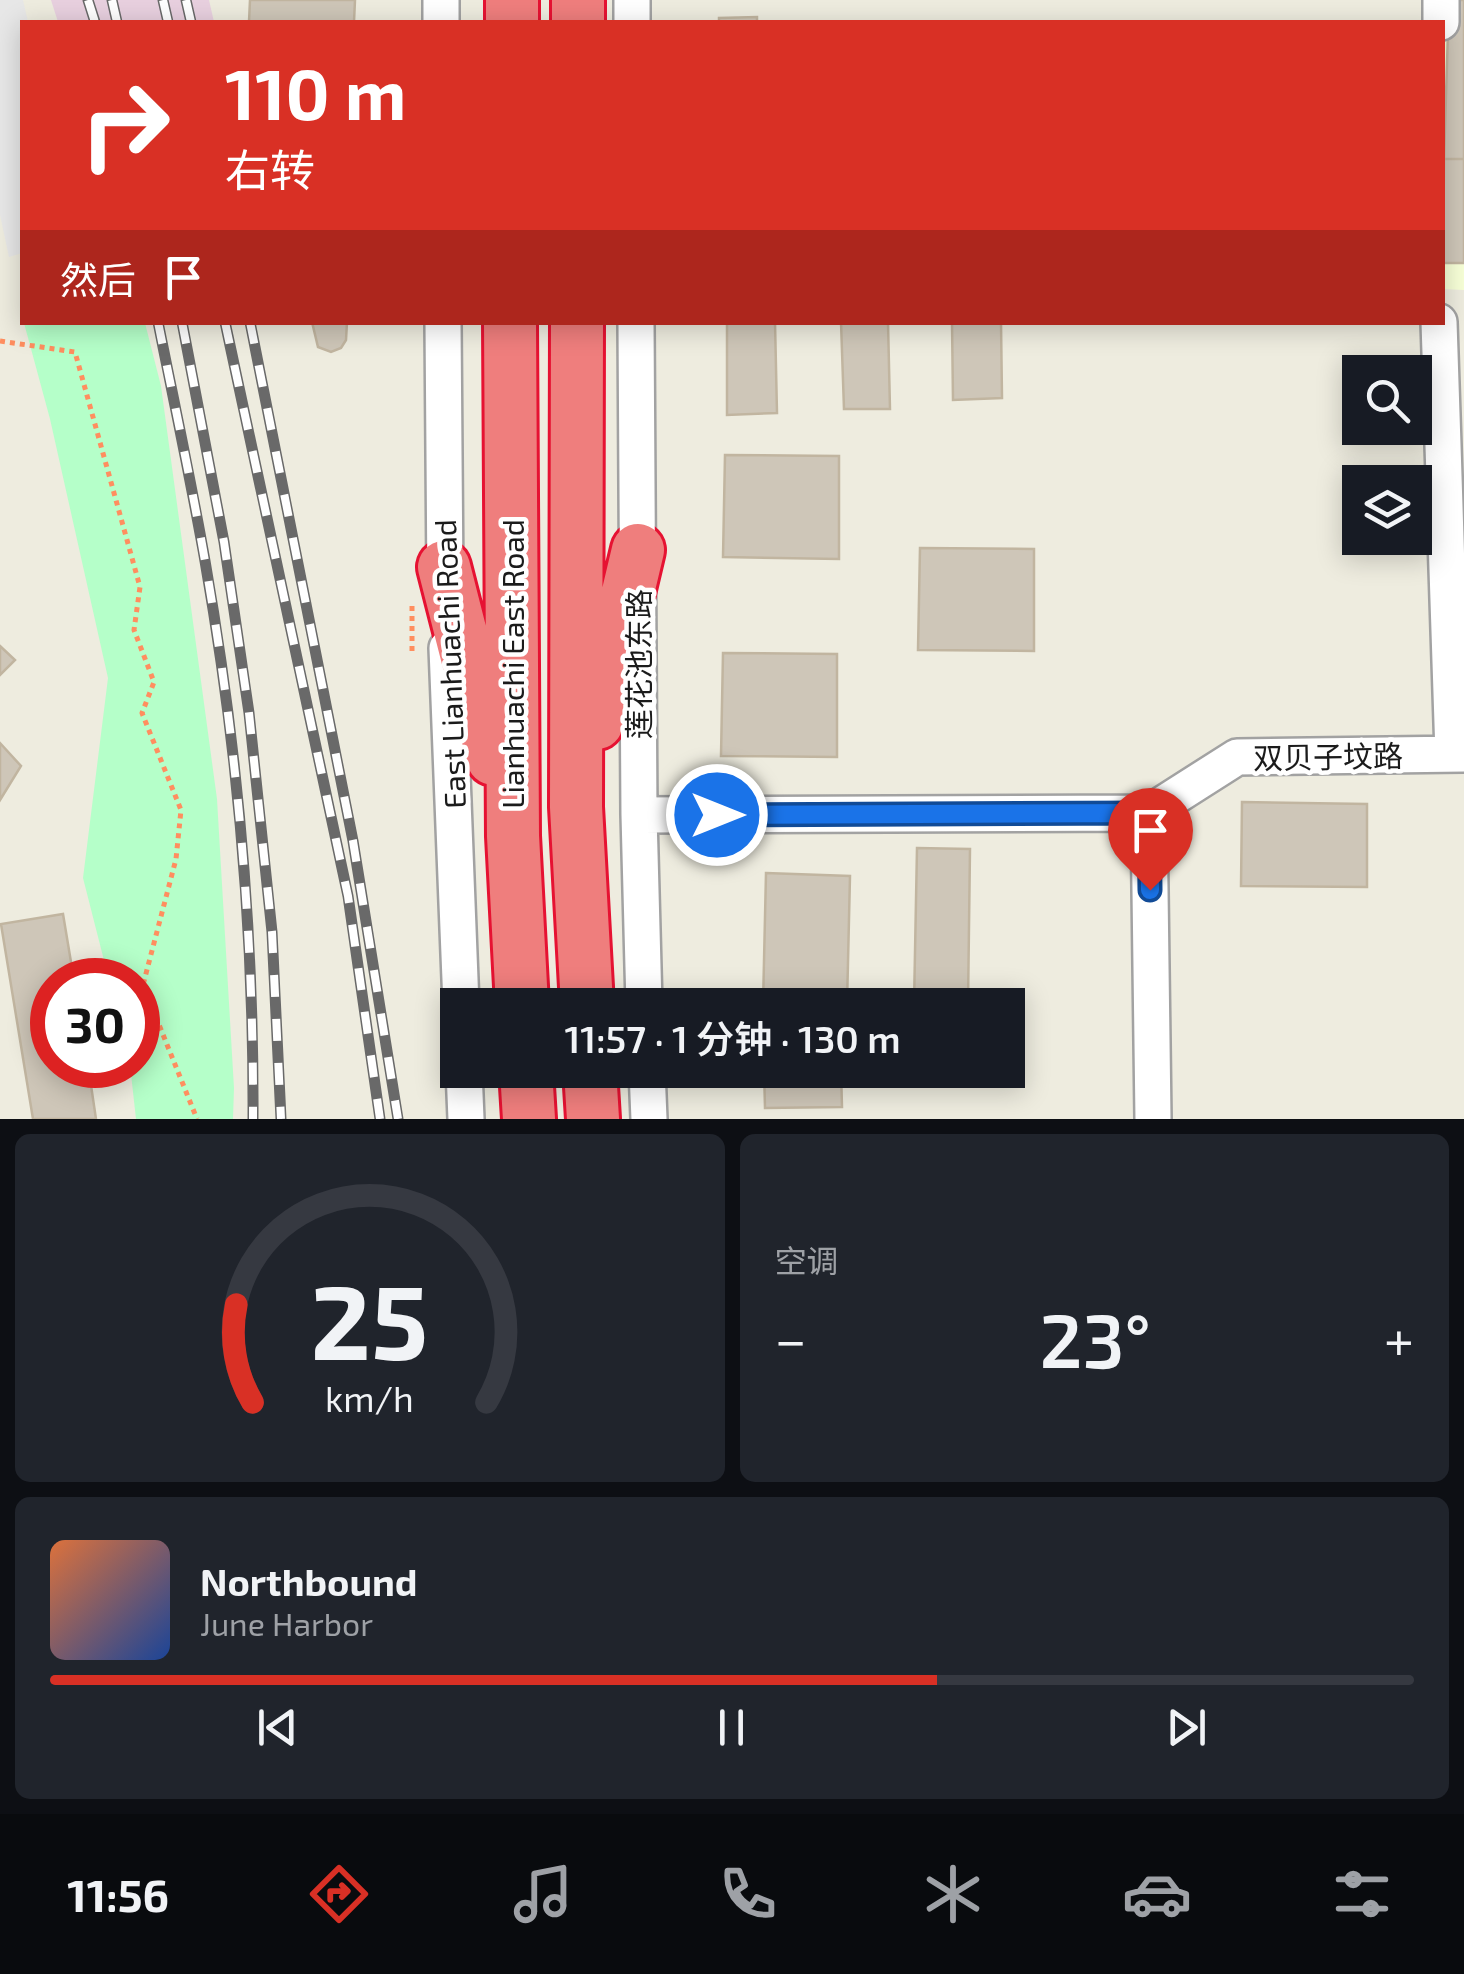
<!DOCTYPE html>
<html lang="zh">
<head>
<meta charset="utf-8">
<style>
	:root { --surface:#171b24; --page:#20242c; --text:#f1f3f6; --muted:#9ea1a6; --line:#363941; --accent:#d93025 }
	body { margin:0; font-family:"Exo 2","Noto Sans SC",sans-serif; background:var(--page); color:var(--text); height:100vh; display:flex; flex-direction:column; font-size:38px; white-space:nowrap }
	* { box-sizing:border-box; margin:0 }
	p { font-size:32px; color:var(--muted) }
	.icon { flex:none; width:55px; height:55px; fill:none; stroke:currentColor; stroke-width:2; stroke-linecap:round; stroke-linejoin:round }
	.map { position:relative; height:1119px; overflow:hidden }
	.side { display:flex; flex-direction:column; gap:15px; padding:15px; background:#0d0f14; flex:1 }
	.side>* { flex:none }
	.top-card { position:absolute; left:20px; top:20px; width:1425px; height:305px; border-radius:0px; box-shadow:0 5px 25px #0003; background:#d93025; color:#fff; overflow:hidden }
	.controls { position:absolute; left:1342px; top:355px; display:grid; gap:20px }
	.controls a { display:grid; place-items:center; width:90px; height:90px; border-radius:0px; background:var(--surface); box-shadow:0 5px 25px #0003; font-size:50px }
	.speed { position:absolute; left:30px; top:958px; display:flex; gap:20px; font-size:50px; font-weight:700; text-align:center }
	.speed>* { display:grid; place-content:center; width:130px; height:130px; border-radius:50%; background:var(--surface); box-shadow:0 5px 25px #0003; line-height:1 }
	.speed .limit { border:15px solid #d22; background:#fff; color:#111 }
	.pin { position:absolute; display:grid; place-items:center; width:85px; height:85px; color:#fff; margin:-102px -42px; border-radius:50% 50% 50% 0; rotate:-45deg; box-shadow:0 0 10px #0007 }
	.pin .icon { rotate:45deg }
	.me { position:absolute; width:110px; margin:-55px; rotate:90deg; stroke-linejoin:round; filter:drop-shadow(0 0 8px #0008) }
	.turn { display:flex; align-items:center; gap:35px; height:210px; padding:0 40px; font-size:45px }
	.turn .icon { width:130px; height:130px; stroke-width:2.5 }
	.turn b { display:block; font-size:70px; line-height:85px }
	.then { display:flex; align-items:center; height:95px; padding:0 40px; background:#0003; gap:20px; font-size:38px }
	.big { font-size:75px; font-weight:600; line-height:1.1 }
	.side .widget { flex:1; display:flex; flex-direction:column; justify-content:center; gap:15px; min-width:0; padding:0 35px; border-radius:15px; background:var(--page) }
	.side .dial { align-items:center; gap:0 }
	.dial svg { height:260px; overflow:visible; fill:none; stroke:var(--line); stroke-width:7; stroke-linecap:round; text-anchor:middle }
	.dial text { fill:var(--text); stroke:none }
	.song { display:flex; align-items:center; gap:30px }
	.cover { width:120px; height:120px; border-radius:15px; background:linear-gradient(135deg,hsl(20 70% 55%),hsl(220 70% 35%)) }
	.played { height:10px; border-radius:5px; background:linear-gradient(90deg,var(--accent) 65%,var(--line) 65%) }
	.keys { display:flex; justify-content:space-around; direction:ltr }
	.heat { display:flex; justify-content:space-between; align-items:center; font-size:55px; direction:ltr }
	.side .tiles { flex:1; display:grid; gap:15px; grid-template-columns:1fr 1fr }
	.widget:last-child { grid-column:span 2 }
	.trip { position:absolute; left:440px; top:988px; width:585px; height:100px; border-radius:0px; background:var(--surface); box-shadow:0 5px 25px #0003; font-weight:600; line-height:100px; text-align:center }
	.tabs { display:flex; height:160px; justify-content:space-around; align-items:center; background:#090b0e; color:var(--muted) }
	.tabs .icon { width:70px; height:70px }
	.tabs .selected { color:var(--accent) }
	.tabs b { font-size:45px; color:var(--text) }
	.map>svg:first-child { display:block }
</style>
</head>
<body>
<div class="map">
<svg width="1464" height="1119" viewBox="0 0 1464 1119">
	<rect width="100%" height="100%" fill="#eeecdf"/>
	<path fill="#e8d0df" d="M51,0H209L214,22H58Z"/>
	<path fill="#f7ffd7" d="M1464,0V290L1443,289L1442,22Z"/>
	<path fill="#b5ffc9" d="M24,323H145L161,386L217,799L234,1088L233,1119H136L130,1065H138V980H109L83,878L108,678L50,419Z"/>
	<path fill="#e7e7e7" d="M0,0H23L28,22H22V253L9,257L0,215Z"/>
	<path fill="#cec6b8" stroke="#c1b5a0" stroke-width="2.5" d="M250,0H355L354,22H249Z
		M1449,0H1464V159H1444Z
		M757,17V22H719V18Z
		M1444,159H1464V263H1443Z
		M312,322H347L346,340L341,348L331,352L318,347Z
		M727,322H775L777,413L727,415Z
		M841,322H888L890,409H844Z
		M952,322H1001L1002,398L953,400Z
		M725,455L839,456V559L723,557Z
		M920,548L1034,549V651L918,650Z
		M0,646L15,660L0,675Z
		M723,653L837,654V757L721,756Z
		M0,743L21,766L0,800Z
		M1242,802L1367,804V887L1241,886Z
		M917,848L970,849L968,1005H914Z
		M766,873L850,876L847,1005H763Z
		M63,914L74,980H52V1065H88L96,1119H33L1,924Z
		M764,1070H841L842,1107L765,1108Z"/>
	<g fill="none" stroke-linecap="round" stroke-linejoin="round">
		<g stroke="#a2a2a2" stroke-width="40">
			<path id="minor" d="M441,0V22
				M632,0V22
				M1441,22V0
				M443,322L445,586
				M636,322L639,815L644,1005
				M1439,322L1453,754
				M447,648L461,1005
				M1149,813L1237,757L1464,754
				M639,815L1149,813L1153,1119
				M464,1070L466,1119
				M647,1070L649,1119"/>
		</g>
		<g stroke="#e61232" stroke-width="58">
			<path id="highway" d="M512,22V0
				M578,22V0
				M510,322L513,836L522,1005
				M577,322L576,807L587,1005
				M444,567L493,759
				M597,723L638,550
				M526,1070L529,1119
				M590,1070L593,1119"/>
		</g>
		<path stroke="#ff8e5f" stroke-width="5" stroke-dasharray="5 5" stroke-linecap="butt" d="M0,341L75,352L140,587L134,630L154,682L142,713L181,810L176,859L143,985L197,1119
			M412,606V651"/>
		<use href="#minor" stroke="#fff" stroke-width="35"/>
		<use href="#highway" stroke="#ef7e7d" stroke-width="52"/>
		<g stroke="#696969" stroke-width="11">
			<path id="rail" d="M88,0L95,22
				M112,0L117,22
				M163,0L168,22
				M186,0L191,22
				M158,322C174,402 191,481 205,561C237,744 254,933 253,1119
				M182,322L224,542L249,713L272,932L281,1119
				M225,322L348,896L380,1119
				M250,322L353,841L398,1119"/>
		</g>
		<use href="#rail" stroke="#fff" stroke-width="8" stroke-dasharray="22" stroke-linecap="butt"/>
	</g>
	<g fill="none" stroke-linecap="round" stroke-linejoin="round">
		<g stroke="#114b97" stroke-width="25">
			<path id="route" d="M717,815L1149,813L1150,890"/>
		</g>
		<use href="#route" stroke="#1a73e8" stroke-width="18"/>
	</g>
	<g text-anchor="middle" dominant-baseline="central" stroke-width="9" stroke-linejoin="round" paint-order="stroke">
		<g font-size="30" fill="#1b1b1b" stroke="#fff">
			<text transform="translate(449 664) rotate(-92)">East Lianhuachi Road</text>
			<text transform="translate(512 664) rotate(-90)">Lianhuachi East Road</text>
			<text transform="translate(638 664) rotate(-90)">莲花池东路</text>
			<text transform="translate(1328 756) rotate(-1)">双贝子坟路</text>
		</g>
	</g>
</svg>
<div class="controls">
<a><svg class="icon" aria-label="search" viewBox="0 0 24 24"><circle cx="10" cy="10" r="6"/><path d="M15 15l6 6"/></svg></a>
<a><svg class="icon" aria-label="layers" viewBox="0 0 24 24"><path d="M12 4l9 5-9 5-9-5zM3 14l9 5 9-5"/></svg></a>
</div>
<div class="speed"><div class="limit">30</div></div>
<div class="pin" style="left:1150px;top:890px;background:#d93025"><svg class="icon" aria-label="arrive" viewBox="0 0 24 24"><path d="M6 21V4h12l-3 4 3 4H6"/></svg></div>
<svg class="me" style="left:717px;top:815px" viewBox="-20 -20 40 40"><circle r="17" fill="#1a73e8" stroke="#fff" stroke-width="3"/><path d="M0-11L8 9 0 5-8 9z" fill="#fff"/></svg>
<div class="trip">11:57 · 1 分钟 · 130 m</div>
<div class="top-card">
<div class="turn"><svg class="icon" aria-label="right" viewBox="0 0 24 24"><path d="M7 20v-9h11M14 6l5 5-5 5"/></svg><div><b>110 m</b>右转</div></div>
<div class="then">然后<svg class="icon" aria-label="arrive" viewBox="0 0 24 24"><path d="M6 21V4h12l-3 4 3 4H6"/></svg></div>
</div>
</div>
<section class="side">
<div class="tiles">
<div class="widget dial"><svg viewBox="0 0 100 80">
<path d="M14 69A42 42 0 1 1 86 69"/>
<path d="M14 69A42 42 0 0 1 9 39" stroke="#d93025"/>
<text x="50" y="56" font-size="32" font-weight="700">25</text>
<text x="50" y="72" font-size="11">km/h</text>
</svg></div>
<div class="widget"><p>空调</p>
<div class="heat"><a>−</a><b class="big">23°</b><a>+</a></div>
</div>
<div class="widget">
<div class="song"><i class="cover"></i><div><b>Northbound</b><p>June Harbor</p></div></div>
<div class="played"></div>
<div class="keys"><svg class="icon" aria-label="previous" viewBox="0 0 24 24"><path d="M18 5L8 12l10 7zM5 5v14"/></svg><svg class="icon" aria-label="pause" viewBox="0 0 24 24"><path d="M8 5v14M16 5v14"/></svg><svg class="icon" aria-label="next" viewBox="0 0 24 24"><path d="M6 5l10 7-10 7zM19 5v14"/></svg></div>
</div>
</div>
</section>
<nav class="tabs">
<b>11:56</b>
<svg class="icon selected" aria-label="directions" viewBox="0 0 24 24"><path d="M12 3l9 9-9 9-9-9zM9 14v-3h6M13 9l2 2-2 2"/></svg>
<svg class="icon" aria-label="music" viewBox="0 0 24 24"><path d="M9 18V5l10-2v13"/><circle cx="6" cy="18" r="3"/><circle cx="16" cy="16" r="3"/></svg>
<svg class="icon" aria-label="phone" viewBox="0 0 24 24"><path d="M5 4h4l2 5-3 2q2 4 5 5l2-3 5 2v4C11 20 4 13 5 4z"/></svg>
<svg class="icon" aria-label="climate" viewBox="0 0 24 24"><path d="M12 3v18M4 7l16 10M4 17L20 7"/></svg>
<svg class="icon" aria-label="car" viewBox="0 0 24 24"><path d="M5 17H2v-5l4-1 3-4h7l3 4 3 1v5h-3M9 17h6M6 11h13"/><circle cx="7" cy="17" r="2"/><circle cx="17" cy="17" r="2"/></svg>
<svg class="icon" aria-label="filters" viewBox="0 0 24 24"><path d="M4 7h16M4 17h16"/><circle cx="9" cy="7" r="2"/><circle cx="15" cy="17" r="2"/></svg>
</nav>
</body>
</html>
